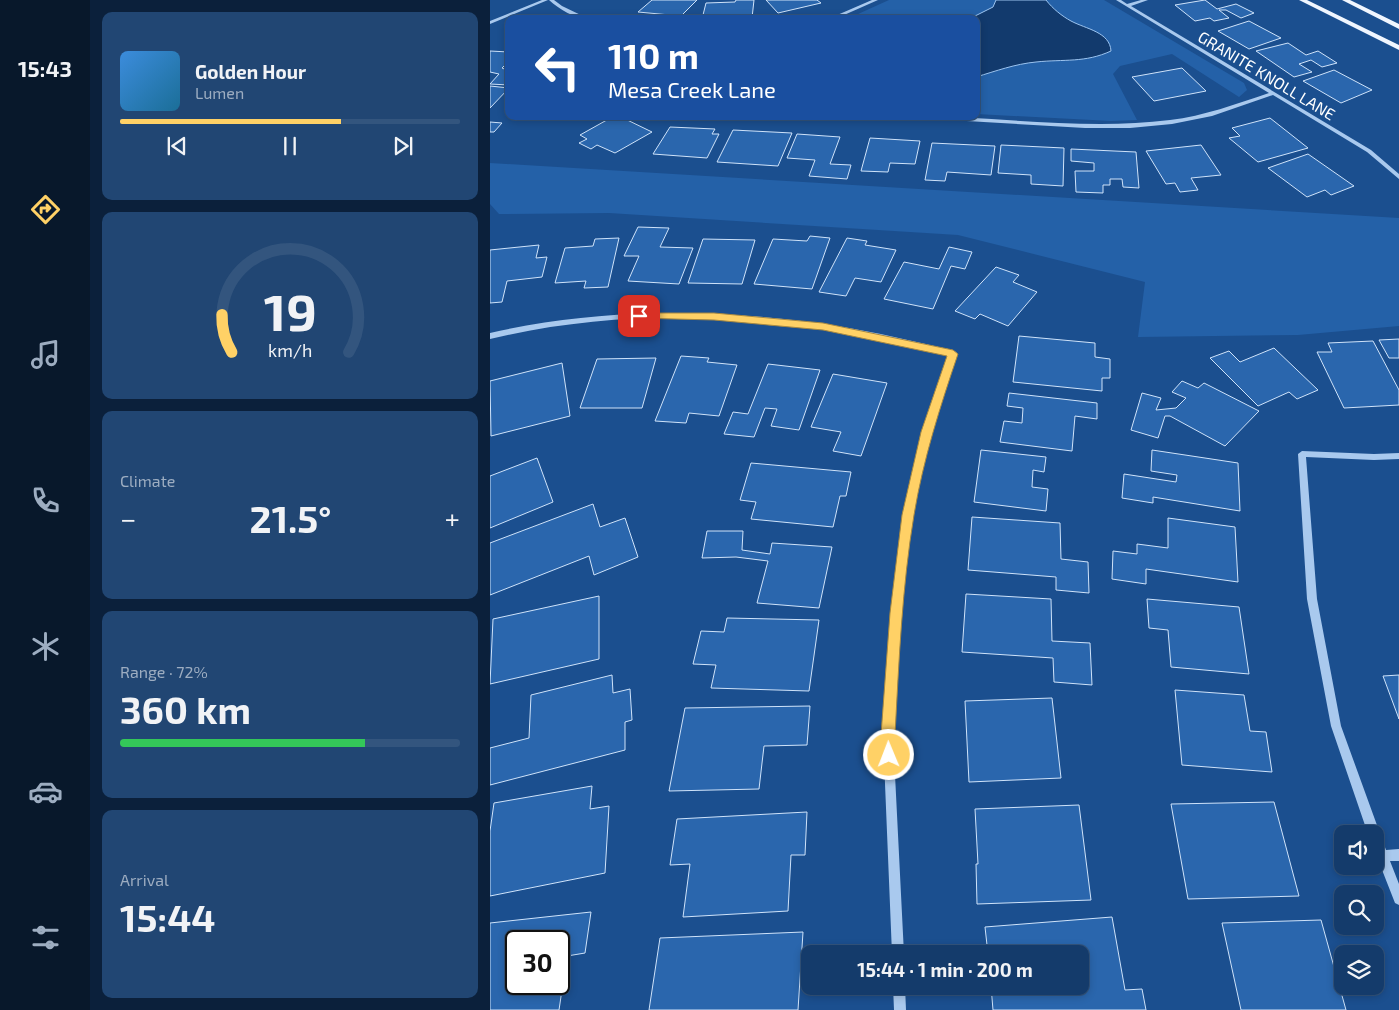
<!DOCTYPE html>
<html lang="en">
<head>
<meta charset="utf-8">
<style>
	:root { --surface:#143b6b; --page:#214673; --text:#f1f3f6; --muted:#9dadc1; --line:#33557e; --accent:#ffd166 }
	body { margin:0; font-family:"Exo 2",sans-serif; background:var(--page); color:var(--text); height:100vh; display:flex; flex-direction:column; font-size:19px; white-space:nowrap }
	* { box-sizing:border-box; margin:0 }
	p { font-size:16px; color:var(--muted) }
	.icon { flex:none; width:28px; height:28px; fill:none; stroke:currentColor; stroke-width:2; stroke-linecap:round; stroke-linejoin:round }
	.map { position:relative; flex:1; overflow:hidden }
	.details { display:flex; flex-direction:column; gap:12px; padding:12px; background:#0b203b; width:400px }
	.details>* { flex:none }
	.top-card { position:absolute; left:15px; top:15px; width:475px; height:105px; border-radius:10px; box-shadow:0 2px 8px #0003,0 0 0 1px var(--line); background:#1a4fa0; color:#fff; overflow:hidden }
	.fabs { position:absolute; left:844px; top:825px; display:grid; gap:10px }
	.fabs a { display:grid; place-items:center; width:50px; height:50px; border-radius:10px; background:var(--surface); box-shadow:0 2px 8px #0003,0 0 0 1px var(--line); font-size:25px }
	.speed { position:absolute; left:15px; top:930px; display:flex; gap:10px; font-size:25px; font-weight:700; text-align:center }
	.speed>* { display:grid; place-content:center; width:65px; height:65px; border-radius:50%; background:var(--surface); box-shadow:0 2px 8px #0003,0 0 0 1px var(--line); line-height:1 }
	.speed .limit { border:2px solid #111; border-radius:8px; background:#fff; color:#111 }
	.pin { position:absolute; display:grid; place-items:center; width:42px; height:42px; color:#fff; margin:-21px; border-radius:10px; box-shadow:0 2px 8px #0006 }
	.me { position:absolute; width:55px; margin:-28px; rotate:359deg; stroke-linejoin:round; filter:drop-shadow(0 0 4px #0008) }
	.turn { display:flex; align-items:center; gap:18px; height:105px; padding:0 20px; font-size:22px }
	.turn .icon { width:65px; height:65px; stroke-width:2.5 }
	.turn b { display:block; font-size:35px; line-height:42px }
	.big { font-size:38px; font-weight:700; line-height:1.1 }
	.details .tile { flex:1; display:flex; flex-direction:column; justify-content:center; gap:8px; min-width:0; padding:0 18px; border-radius:10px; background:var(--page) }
	.details .dial { align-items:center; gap:0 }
	.dial svg { height:130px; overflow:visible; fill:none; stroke:var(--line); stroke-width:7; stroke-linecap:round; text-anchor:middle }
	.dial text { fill:var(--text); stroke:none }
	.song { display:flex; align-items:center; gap:15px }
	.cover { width:60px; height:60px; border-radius:8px; background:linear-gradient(135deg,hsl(210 70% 55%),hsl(200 70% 35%)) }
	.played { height:5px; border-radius:2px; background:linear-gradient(90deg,var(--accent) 65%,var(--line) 65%) }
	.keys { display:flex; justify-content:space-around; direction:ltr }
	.heat { display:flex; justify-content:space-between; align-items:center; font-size:28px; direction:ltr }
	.charge { height:8px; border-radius:4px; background:linear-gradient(90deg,#34c759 72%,var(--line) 0) }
	.trip { position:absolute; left:311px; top:945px; width:288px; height:50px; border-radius:10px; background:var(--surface); box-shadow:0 2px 8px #0003,0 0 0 1px var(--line); font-weight:700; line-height:50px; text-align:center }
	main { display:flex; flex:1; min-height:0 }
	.menu { display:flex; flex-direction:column; width:90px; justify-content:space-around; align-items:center; background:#08182b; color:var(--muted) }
	.menu .icon { width:35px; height:35px }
	.menu .on { color:var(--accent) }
	.menu b { font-size:22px; color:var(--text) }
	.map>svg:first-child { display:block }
</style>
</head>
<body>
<main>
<nav class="menu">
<b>15:43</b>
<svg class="icon on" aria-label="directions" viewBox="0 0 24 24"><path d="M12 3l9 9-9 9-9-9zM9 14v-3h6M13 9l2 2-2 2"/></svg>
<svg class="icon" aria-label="music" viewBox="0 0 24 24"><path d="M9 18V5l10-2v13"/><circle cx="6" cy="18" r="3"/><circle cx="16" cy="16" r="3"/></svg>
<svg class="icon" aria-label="phone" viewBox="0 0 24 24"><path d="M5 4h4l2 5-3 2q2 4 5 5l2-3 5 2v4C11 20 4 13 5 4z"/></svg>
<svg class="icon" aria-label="climate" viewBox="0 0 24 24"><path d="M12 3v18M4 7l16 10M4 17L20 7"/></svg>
<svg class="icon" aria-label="car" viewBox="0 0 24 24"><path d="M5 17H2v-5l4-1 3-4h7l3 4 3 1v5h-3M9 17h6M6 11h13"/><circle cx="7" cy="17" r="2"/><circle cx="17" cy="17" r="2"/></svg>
<svg class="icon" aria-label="filters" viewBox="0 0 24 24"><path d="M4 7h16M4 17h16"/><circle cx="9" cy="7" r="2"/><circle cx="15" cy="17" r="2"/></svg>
</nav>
<section class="details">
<div class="tile">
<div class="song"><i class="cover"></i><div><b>Golden Hour</b><p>Lumen</p></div></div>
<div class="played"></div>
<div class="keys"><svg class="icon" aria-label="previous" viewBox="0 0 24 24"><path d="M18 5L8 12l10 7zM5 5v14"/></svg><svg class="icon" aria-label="pause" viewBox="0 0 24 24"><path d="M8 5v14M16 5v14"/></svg><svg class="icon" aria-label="next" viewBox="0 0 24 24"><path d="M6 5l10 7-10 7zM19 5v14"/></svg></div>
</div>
<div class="tile dial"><svg viewBox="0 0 100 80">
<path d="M14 69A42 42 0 1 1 86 69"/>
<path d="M14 69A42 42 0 0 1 8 46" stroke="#ffd166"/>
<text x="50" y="56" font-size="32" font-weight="700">19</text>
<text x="50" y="72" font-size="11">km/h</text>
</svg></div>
<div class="tile"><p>Climate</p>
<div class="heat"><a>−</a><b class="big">21.5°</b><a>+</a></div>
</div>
<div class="tile"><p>Range · 72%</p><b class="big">360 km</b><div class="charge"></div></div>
<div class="tile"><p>Arrival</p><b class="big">15:44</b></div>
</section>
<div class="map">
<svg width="909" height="1010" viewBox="0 0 909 1010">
	<rect width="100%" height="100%" fill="#1b4f8f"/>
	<path fill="#2461a8" d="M399,0H614L754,83L757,90L749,97L682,54L630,66L623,74L647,120L621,121L486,114V19H357Z
		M0,163L909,218V326L808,335L648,337L655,282L468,235L119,213L9,214L0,204Z"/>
	<path fill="#123a6d" stroke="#9cc4f0" d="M506,0H556C563,9 572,16 581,21C596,29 620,32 621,51C595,63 574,59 546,62C525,64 506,71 486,77V19H479L503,7Z"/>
	<path fill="#2a66ad" stroke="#cfe3fa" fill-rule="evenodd" d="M162,0H207L191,16L148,12Z
		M246,0H264L262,18L212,19L216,3L245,2Z
		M276,0H327L331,3L288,13Z
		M715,0L727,9L746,4L764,13L751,18L736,10H729L739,18L724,21L720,18L705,21L685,5Z
		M759,21L791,38L759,49L728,31Z
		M798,43L816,55L828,51L847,63L832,67L821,60L809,64L822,72L804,77L766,51Z
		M0,51L19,52V61L12,68L19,71V85L0,84L9,74L0,72Z
		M692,68L716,91L664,101L642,77Z
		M844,70L882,90L851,103L813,81Z
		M0,86L19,88L0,108Z
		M124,116H129L162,132L125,153L107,145L101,149L89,143L97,139L90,135Z
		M780,118L818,148L768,162L739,138L750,136L742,128Z
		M0,122L12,123L4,132H0Z
		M180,127L225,129L222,134H229L217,158L163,154Z
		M243,130L302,133L288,166L227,162Z
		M307,134L350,137L340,164L361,165L357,179L319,176L325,160L297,158Z
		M380,138L430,141L425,164L400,163L398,172L371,171Z
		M442,143L505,146L501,175L457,172L455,181L435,180Z
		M511,145L574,148L573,186L541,184V175L508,173Z
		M711,145L731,175L701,178L708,190L690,192L685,183L676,184L656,151Z
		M581,149L646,152L649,188L633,187L632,179H620V185H613V193L586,192L585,171H604V163L581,161Z
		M818,154L864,186L841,195L835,190L817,197L778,168Z
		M148,227L179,228L170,247L203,248L189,284L138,281L149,256H134Z
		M320,236L340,238L322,289L264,284L283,239L317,241Z
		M129,238L118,287L94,288L96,281L65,283L75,248L103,246L105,239Z
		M357,238L377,241L375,245L406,250L391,282L365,278L356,296L329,292Z
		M213,239L265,240L252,284L198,283Z
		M49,245L46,258L57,257L52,277L17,281L12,302L0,303V250Z
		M459,247L482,252L475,269L461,266L443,309L394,299L414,262L449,269Z
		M506,267L529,275L523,282L547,292L518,326L490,314L485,319L465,311Z
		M529,336L605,343V357L620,359V378H612V391L523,382Z
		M909,339V358H899L889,340Z
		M883,341L909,390V405L854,408L827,352H842L838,343Z
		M784,348L828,390L807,399L799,392L768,406L720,358L739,351L750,362Z
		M191,356L219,358L217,362L247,365L229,416L199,413L196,423L165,421Z
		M166,358L152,408H90L107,359Z
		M72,363L80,416L1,436L0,381Z
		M278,364L330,370L309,430L281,426L287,409L275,408L264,437L234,434L243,412L258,414Z
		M343,374L397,383L371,456L343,451L351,432L321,427Z
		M692,381L708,388L714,383L769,411L735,446L680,416H675L668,438L641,430L652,393L671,398L666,410L686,408L696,398L682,392Z
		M519,393L607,403V419L585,416L582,451L510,442L514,421L532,423L533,408L517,406Z
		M491,450L556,457L554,472L543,470L542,487L558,489L556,511L484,502Z
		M662,450L748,463L750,511L663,497V503L632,498L634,474L686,482L687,475L661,471Z
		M47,458L63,502L0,528V476Z
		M261,463L361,472L356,496H350L343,527L261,519L266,502L250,500Z
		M103,504L110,527L135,518L148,557L104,575L99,556L0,595V543Z
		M482,517L570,523L571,559L598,562L599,593L566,590V577L478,570Z
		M678,518L745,527L748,582L656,569V584L622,579L623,551L647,554V544L678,548Z
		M217,531H253L252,550L280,554L282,543L342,547L329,608L267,603L278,561L246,557L212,558Z
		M476,594L561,599L562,641L600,643L602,685L564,682L563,658L472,652Z
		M109,596V659L0,684L3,619Z
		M657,599L749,607L759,674L681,667L678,630L659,628Z
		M237,618L329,620L319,691L221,688L226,665L203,664L211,631L234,632Z
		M122,675L123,693L140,689L142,720L135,722V750L0,785V748L39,738L41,695Z
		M909,675V719L893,676Z
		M685,690L754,695L760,731L776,732L782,772L692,765Z
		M562,698L571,778L479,782L475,701Z
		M320,706L317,745L274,746L269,789L179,791L195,708Z
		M102,786L100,809L119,806L115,873L0,896V831L4,803Z
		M784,802L809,896L698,899L681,804Z
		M589,805L601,900L487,904L486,864H488L485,809Z
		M317,812L315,855H301L298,911L193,917L200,864L180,865L187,819Z
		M101,912L95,953L77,956L69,1010H0V923ZM26,941H69V984H26Z
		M622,917L635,990L652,989L656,1010H503L501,986H590V954H498L495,927Z
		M831,920L856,1010H751L732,923Z
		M313,932L308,1010H159L170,938Z"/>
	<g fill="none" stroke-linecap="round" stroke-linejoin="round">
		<path fill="#a9c9ee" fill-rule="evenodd" d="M52,0H58L0,24V21Z
			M59,0H64L72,6L99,19C85,19 69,9 59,0Z
			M382,0H388L345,19H338Z
			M626,0H631L637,4L651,0H658L641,6L881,150L909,174V179L877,152L783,95L722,116L682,124L640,128H595L425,118L422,116C508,116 594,131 680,120C714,116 746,104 779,93Z
			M165,313C226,313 287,316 347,326C386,332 425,342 463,350L467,353L440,432L422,515L411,613L403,735L414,954H402L393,735L401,613L414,515L432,432L459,355C422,347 385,337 347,331C232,312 114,312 0,339V333C57,320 107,315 165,313Z
			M812,451L884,454L909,453V459L884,460L816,457L827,599L851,726L896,850L909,849V861H900L909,884V905L905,903L885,852V834H878L841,726L817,599L808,454Z
			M403,986H415L416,1010H404Z"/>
		<path fill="#f0f6ff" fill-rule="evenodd" d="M809,0H817L909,45V50Z
			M852,0H860L909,24V29Z"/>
	</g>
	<path fill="#ffd166" stroke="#a68842" d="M149,313H224L333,323L463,350L468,354C450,407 433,460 424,515C412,587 409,661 405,735L406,755L404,760L399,762L394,760L391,735L400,613L412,515L431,432L457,356L333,330L224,320L146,318V314Z"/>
	<g text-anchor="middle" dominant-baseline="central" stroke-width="5" stroke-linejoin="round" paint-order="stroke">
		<g font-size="16" fill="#fff" stroke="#1b4f8f">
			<text transform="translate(777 75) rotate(31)">GRANITE KNOLL LANE</text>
		</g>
	</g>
</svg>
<div class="fabs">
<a><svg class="icon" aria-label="sound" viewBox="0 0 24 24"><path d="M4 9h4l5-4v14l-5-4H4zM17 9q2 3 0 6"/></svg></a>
<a><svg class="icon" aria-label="search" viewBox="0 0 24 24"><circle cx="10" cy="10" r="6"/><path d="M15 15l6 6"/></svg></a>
<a><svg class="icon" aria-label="layers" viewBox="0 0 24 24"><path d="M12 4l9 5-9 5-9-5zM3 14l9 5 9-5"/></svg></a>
</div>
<div class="speed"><div class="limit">30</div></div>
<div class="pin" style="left:149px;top:316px;background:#d93025"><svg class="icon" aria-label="arrive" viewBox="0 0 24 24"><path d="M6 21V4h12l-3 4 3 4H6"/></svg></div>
<svg class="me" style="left:399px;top:755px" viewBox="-20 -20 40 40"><circle r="17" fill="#ffd166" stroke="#fff" stroke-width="3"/><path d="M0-11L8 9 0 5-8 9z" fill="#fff"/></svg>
<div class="trip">15:44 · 1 min · 200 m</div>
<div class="top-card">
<div class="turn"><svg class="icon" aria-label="left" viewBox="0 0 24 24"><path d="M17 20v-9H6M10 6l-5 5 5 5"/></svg><div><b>110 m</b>Mesa Creek Lane</div></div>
</div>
</div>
</main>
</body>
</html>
